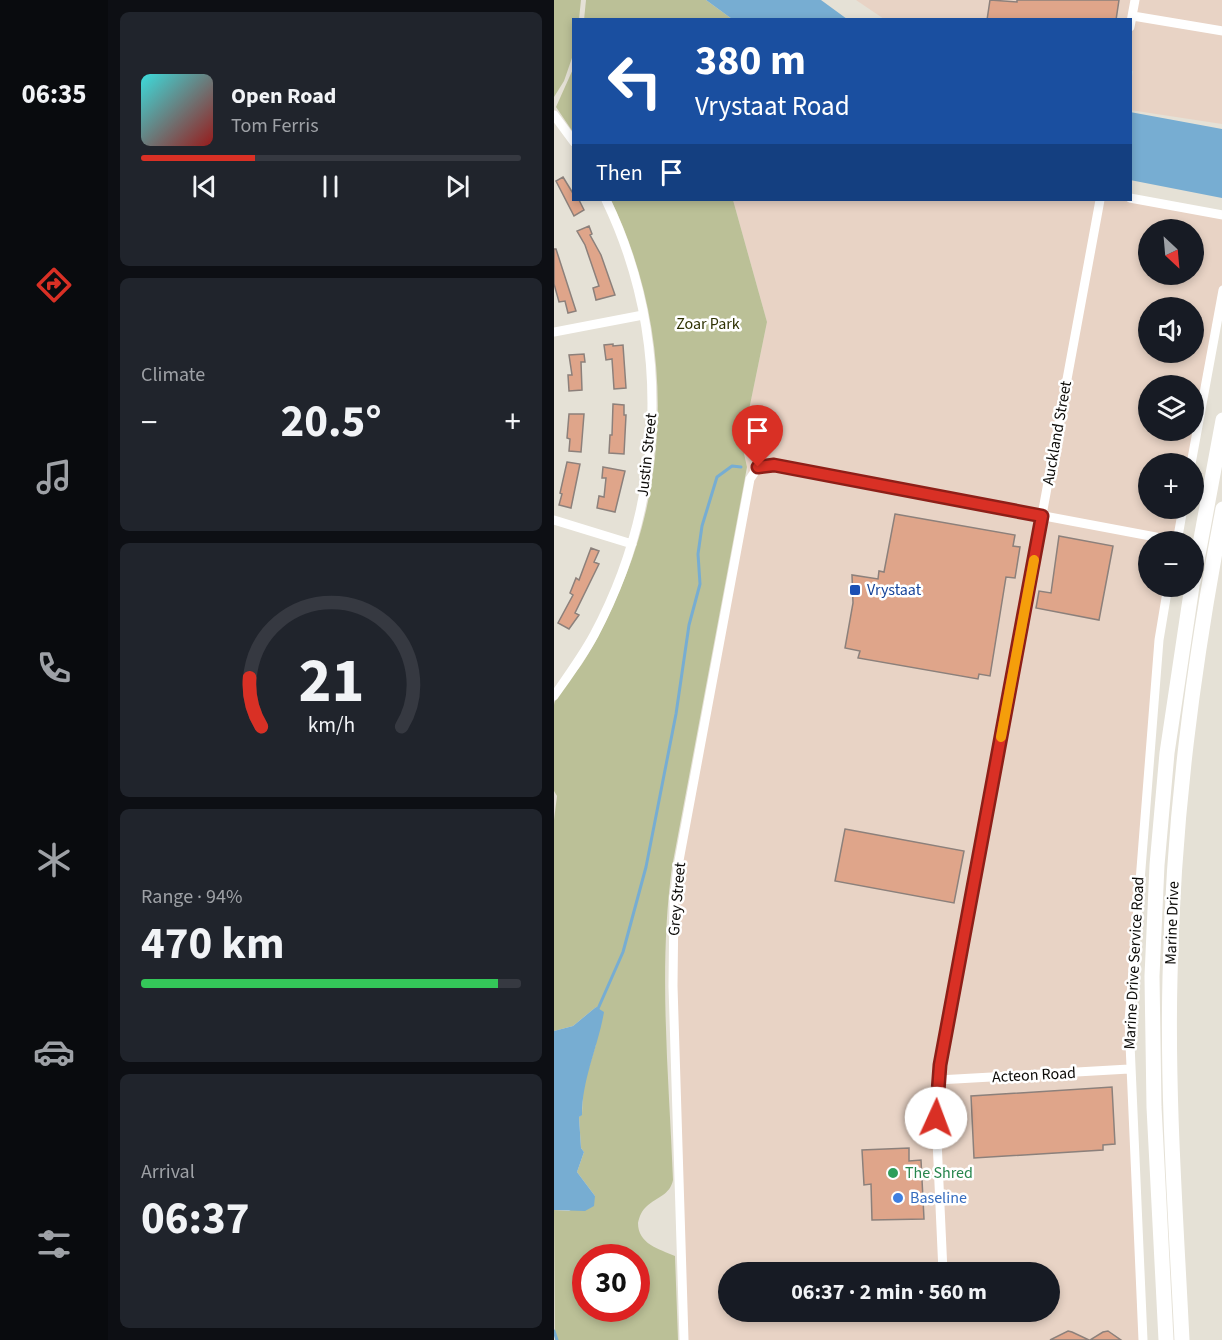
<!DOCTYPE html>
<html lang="en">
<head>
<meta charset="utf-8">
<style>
	:root { --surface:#171b24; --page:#20242c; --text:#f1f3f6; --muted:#9ea1a6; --line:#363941; --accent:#d93025 }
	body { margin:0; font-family:"Source Sans 3",sans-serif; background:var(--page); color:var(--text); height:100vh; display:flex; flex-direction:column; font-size:22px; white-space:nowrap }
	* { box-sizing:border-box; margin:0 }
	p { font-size:20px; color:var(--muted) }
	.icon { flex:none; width:33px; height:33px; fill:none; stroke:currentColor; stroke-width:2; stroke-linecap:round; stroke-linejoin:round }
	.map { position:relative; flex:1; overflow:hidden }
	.panel { display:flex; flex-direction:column; gap:12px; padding:12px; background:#0d0f14; width:446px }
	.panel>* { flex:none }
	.banner { position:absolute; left:18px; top:18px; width:560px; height:183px; border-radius:0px; box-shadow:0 3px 9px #0003; background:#1a4fa0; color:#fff; overflow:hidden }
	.needle { width:39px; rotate:154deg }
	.tools { position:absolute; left:584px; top:219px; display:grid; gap:12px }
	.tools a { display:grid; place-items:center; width:66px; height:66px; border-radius:50%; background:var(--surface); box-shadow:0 3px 9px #0003; font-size:30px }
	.speed { position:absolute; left:18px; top:1244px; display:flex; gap:12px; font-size:30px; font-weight:700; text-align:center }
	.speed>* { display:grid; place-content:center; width:78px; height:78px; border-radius:50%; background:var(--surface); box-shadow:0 3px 9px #0003; line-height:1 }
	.speed .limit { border:9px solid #d22; background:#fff; color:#111 }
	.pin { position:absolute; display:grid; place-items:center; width:51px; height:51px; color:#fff; margin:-62px -26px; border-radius:50% 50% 50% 0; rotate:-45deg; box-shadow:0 0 6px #0007 }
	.pin .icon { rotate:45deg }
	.me { position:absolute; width:66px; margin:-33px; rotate:2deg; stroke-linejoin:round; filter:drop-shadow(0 0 4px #0008) }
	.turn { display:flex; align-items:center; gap:21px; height:126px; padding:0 24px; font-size:27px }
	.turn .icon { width:78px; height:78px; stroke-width:2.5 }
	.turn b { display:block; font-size:42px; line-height:51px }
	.then { display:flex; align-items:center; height:57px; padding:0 24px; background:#0003; gap:12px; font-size:22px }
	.big { font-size:45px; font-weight:700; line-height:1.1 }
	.panel .card { flex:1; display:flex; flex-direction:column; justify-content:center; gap:9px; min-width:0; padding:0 21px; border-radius:9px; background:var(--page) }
	.panel .dial { align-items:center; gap:0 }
	.dial svg { height:156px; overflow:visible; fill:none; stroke:var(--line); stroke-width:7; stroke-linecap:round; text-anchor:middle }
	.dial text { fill:var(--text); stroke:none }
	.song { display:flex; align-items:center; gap:18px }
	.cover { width:72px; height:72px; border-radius:9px; background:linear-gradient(135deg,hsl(180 70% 55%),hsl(0 70% 35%)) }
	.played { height:6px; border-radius:3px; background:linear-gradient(90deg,var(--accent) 30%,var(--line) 30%) }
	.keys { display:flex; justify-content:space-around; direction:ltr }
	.heat { display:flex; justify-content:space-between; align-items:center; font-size:33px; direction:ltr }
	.charge { height:9px; border-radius:4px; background:linear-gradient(90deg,#34c759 94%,var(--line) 0) }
	.trip { position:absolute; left:164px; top:1262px; width:342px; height:60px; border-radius:30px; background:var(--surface); box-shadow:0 3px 9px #0003; font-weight:700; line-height:60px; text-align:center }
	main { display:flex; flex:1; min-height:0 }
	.dock { display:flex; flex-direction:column; width:108px; justify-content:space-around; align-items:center; background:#090b0e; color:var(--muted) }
	.dock .icon { width:42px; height:42px }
	.dock .active { color:var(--accent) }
	.dock b { font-size:27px; color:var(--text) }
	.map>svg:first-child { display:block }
</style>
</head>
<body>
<main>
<nav class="dock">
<b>06:35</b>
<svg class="icon active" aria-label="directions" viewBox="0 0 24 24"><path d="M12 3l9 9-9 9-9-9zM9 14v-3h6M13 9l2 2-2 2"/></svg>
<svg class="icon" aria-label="music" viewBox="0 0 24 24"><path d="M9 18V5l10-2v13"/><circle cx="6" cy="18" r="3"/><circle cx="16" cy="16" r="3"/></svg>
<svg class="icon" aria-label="phone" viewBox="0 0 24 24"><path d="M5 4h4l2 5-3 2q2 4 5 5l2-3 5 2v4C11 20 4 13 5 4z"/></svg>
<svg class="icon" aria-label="climate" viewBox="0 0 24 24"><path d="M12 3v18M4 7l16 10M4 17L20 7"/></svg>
<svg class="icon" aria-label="car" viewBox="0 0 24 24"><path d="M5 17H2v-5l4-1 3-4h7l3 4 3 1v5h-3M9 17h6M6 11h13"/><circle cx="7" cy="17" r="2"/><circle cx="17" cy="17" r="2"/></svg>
<svg class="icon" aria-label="filters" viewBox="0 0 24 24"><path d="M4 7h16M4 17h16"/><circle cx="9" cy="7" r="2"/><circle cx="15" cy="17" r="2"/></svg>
</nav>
<section class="panel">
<div class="card">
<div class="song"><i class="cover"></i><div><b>Open Road</b><p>Tom Ferris</p></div></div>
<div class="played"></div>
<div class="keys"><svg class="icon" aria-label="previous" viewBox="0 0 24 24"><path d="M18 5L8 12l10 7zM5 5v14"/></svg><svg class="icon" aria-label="pause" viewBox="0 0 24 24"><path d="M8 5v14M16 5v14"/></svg><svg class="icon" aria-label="next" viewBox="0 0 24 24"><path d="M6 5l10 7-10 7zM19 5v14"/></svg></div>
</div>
<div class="card"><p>Climate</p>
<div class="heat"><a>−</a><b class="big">20.5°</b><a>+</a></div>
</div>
<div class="card dial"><svg viewBox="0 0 100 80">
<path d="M14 69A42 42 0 1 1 86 69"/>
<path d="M14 69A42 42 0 0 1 8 44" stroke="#d93025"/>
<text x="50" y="56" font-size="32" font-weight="700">21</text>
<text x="50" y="72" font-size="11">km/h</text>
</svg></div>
<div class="card"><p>Range · 94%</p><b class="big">470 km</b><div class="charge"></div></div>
<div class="card"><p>Arrival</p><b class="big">06:37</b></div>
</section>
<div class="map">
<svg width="669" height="1340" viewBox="0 0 669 1340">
	<rect width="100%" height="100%" fill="#e5e1d6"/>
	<path fill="#e8d3c5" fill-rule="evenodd" d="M302,0H668V124L576,110V88L579,71L576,70V20L330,19Z
		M179,200H576L668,215V290L637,463L594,464V508L629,509L623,541L594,542V586L614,587L577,982L589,1340H130L120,901L196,479L188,444L213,322ZM594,230H639V274H594ZM594,308H639V352H594ZM594,386H639V430H594ZM174,1272H495V1311H174Z"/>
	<path fill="#bbc097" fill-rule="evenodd" d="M0,0H27L25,19L20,20L19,55L10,81L0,97Z
		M32,0H152L178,19L30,20Z
		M19,69V132L2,107Z
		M57,200H179L213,322L188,444L193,467L118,867C104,970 115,1076 119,1180C116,1195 103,1197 93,1206C88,1210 85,1217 84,1223C84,1244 105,1249 121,1256L124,1340H1L0,1210L15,1211L41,1196L23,1172L30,1152L27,1148L25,1117L28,1114L29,1087L42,1044V1007L19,1026L0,1031V820L3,796L0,791C0,770 0,749 0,728C0,721 0,712 0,705C2,694 21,674 28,664C44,640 56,613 67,587C120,465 115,319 57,200ZM32,1257H82V1308H32Z"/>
	<path fill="#77add2" d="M152,0H267L293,19H178Z
		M576,112L668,129V198L576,180Z
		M42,1007L50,1012C44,1047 28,1079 28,1115L25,1117L27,1148L30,1152L23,1172L41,1196L40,1206L31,1211L0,1210V1031L19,1026Z"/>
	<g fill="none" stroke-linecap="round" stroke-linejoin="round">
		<path stroke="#77add2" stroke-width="3" d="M43,1011L69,952L92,867L122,714L135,625L146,584L144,554L148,526L163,477L178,466L187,467
			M0,1331L3,1340"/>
	</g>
	<path fill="#dfa58a" stroke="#8c807b" stroke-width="1.5" d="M436,0L463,2V0H565L562,20H433Z
		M9,177L20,195V200H25L30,210L20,216L2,181Z
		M35,226L38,234L36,235L47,255L61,295L42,300L39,288L45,286L31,245L23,231Z
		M0,249H2L22,311L14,313L11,301L5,302L0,284Z
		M59,344V346L69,345L72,388L60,389L58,359L52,360L50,345Z
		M30,354L31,362H27L28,390L15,391L14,375H18L15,355Z
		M59,404L70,405V415H72L70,454L55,453L56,435H58Z
		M15,414H30L27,452L15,451L16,439L13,438Z
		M13,462L26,464L17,508L5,505L8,494L6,493Z
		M49,467L71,471L61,512L43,508L45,496L50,497L52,478H48Z
		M341,514L461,535L459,546L466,547L461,578L452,577L436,676L425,674L424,679L304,658L306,651L291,648L299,603L298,575L324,579L325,571L330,572Z
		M505,536L559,546L545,620L482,608L485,591L497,593Z
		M37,548L45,551L40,562L45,564L21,613L25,615L15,629L4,623L19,595L16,593L22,578L25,580Z
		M291,829L410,851L400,903L281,881Z
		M558,1087L561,1144L549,1145V1150L420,1158L417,1096Z
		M355,1148V1161L367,1160L370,1219L318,1220L317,1184L310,1185L308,1150Z
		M514,1331L518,1332L535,1340H496Z
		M554,1331L567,1340H536L549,1332Z"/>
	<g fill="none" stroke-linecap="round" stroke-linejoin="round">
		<path stroke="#fff" stroke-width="9" d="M579,16L669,31
			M576,27L581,0
			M0,115L20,142
			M576,198L669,215
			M0,332L89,315
			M637,464L669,290
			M0,520L78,544
			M623,542L629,508
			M0,696C14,676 28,657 40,635C112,500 118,338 52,200
			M384,1080L575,1069
			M389,1272L382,1118L384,1080L546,200
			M130,1340L119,986L120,901L124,866L196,479L204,467L220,465L623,541
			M589,1340L575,1021L605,640L614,586"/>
		<path stroke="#fff" stroke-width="15" d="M639,582L669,420
			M612,1340L600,1107L598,976L603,865L613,753L638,586
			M628,1340C622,1219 613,1098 616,977C619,817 639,666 669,509"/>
	</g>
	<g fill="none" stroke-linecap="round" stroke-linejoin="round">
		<g stroke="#8d1f18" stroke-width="15">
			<path id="route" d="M204,467L220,465L488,516L386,1065L382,1118"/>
		</g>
		<use href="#route" stroke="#d93025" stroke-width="10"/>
		<path stroke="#f59e0b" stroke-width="10" d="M447,737L480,560"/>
	</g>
	<rect fill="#1a4fb4" stroke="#fff" stroke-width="2" x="295" y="584" width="12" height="12" rx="3"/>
	<circle fill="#2e9e5b" stroke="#fff" stroke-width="2" cx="339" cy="1173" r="6"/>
	<circle fill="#3f7fe0" stroke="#fff" stroke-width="2" cx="344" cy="1198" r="6"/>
	<g text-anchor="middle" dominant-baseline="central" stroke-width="5" stroke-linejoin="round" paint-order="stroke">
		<g font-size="16" fill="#2f3203" stroke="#fff">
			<text x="154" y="324">Zoar Park</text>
		</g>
		<g font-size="16" fill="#0c0b08" stroke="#fff">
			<text transform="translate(503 433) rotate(-80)">Auckland Street</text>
			<text transform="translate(93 455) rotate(-84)">Justin Street</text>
			<text transform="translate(123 899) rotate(-85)">Grey Street</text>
			<text transform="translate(618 923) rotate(-88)">Marine Drive</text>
			<text transform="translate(580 963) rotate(-87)">Marine Drive Service Road</text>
			<text transform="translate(480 1075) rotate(-3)">Acteon Road</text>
		</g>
		<g font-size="16" fill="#164399" stroke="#fff" text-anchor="start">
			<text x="313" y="590">Vrystaat</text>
		</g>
		<g font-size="16" fill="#27864d" stroke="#fff" text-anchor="start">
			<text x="351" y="1173">The Shred</text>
		</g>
		<g font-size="16" fill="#366cbe" stroke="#fff" text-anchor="start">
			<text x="356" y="1198">Baseline</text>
		</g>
	</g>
</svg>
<div class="tools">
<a><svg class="needle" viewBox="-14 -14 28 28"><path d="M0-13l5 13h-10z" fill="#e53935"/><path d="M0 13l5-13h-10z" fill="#9ea1a6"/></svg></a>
<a><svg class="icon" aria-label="sound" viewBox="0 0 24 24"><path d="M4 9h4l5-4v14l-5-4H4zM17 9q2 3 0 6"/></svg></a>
<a><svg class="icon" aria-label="layers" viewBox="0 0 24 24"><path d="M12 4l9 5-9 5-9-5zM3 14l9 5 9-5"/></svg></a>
<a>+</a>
<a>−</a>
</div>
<div class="speed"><div class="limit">30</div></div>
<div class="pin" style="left:204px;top:467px;background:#d93025"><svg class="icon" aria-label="arrive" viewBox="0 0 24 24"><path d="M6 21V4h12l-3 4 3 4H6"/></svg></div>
<svg class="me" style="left:382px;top:1118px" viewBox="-20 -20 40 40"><circle r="19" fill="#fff"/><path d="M0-13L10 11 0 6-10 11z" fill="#d93025"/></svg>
<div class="trip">06:37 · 2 min · 560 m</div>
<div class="banner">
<div class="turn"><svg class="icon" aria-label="left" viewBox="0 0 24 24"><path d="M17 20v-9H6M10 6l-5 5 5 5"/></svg><div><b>380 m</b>Vrystaat Road</div></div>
<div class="then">Then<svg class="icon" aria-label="arrive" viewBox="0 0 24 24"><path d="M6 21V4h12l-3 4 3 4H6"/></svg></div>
</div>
</div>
</main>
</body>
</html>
